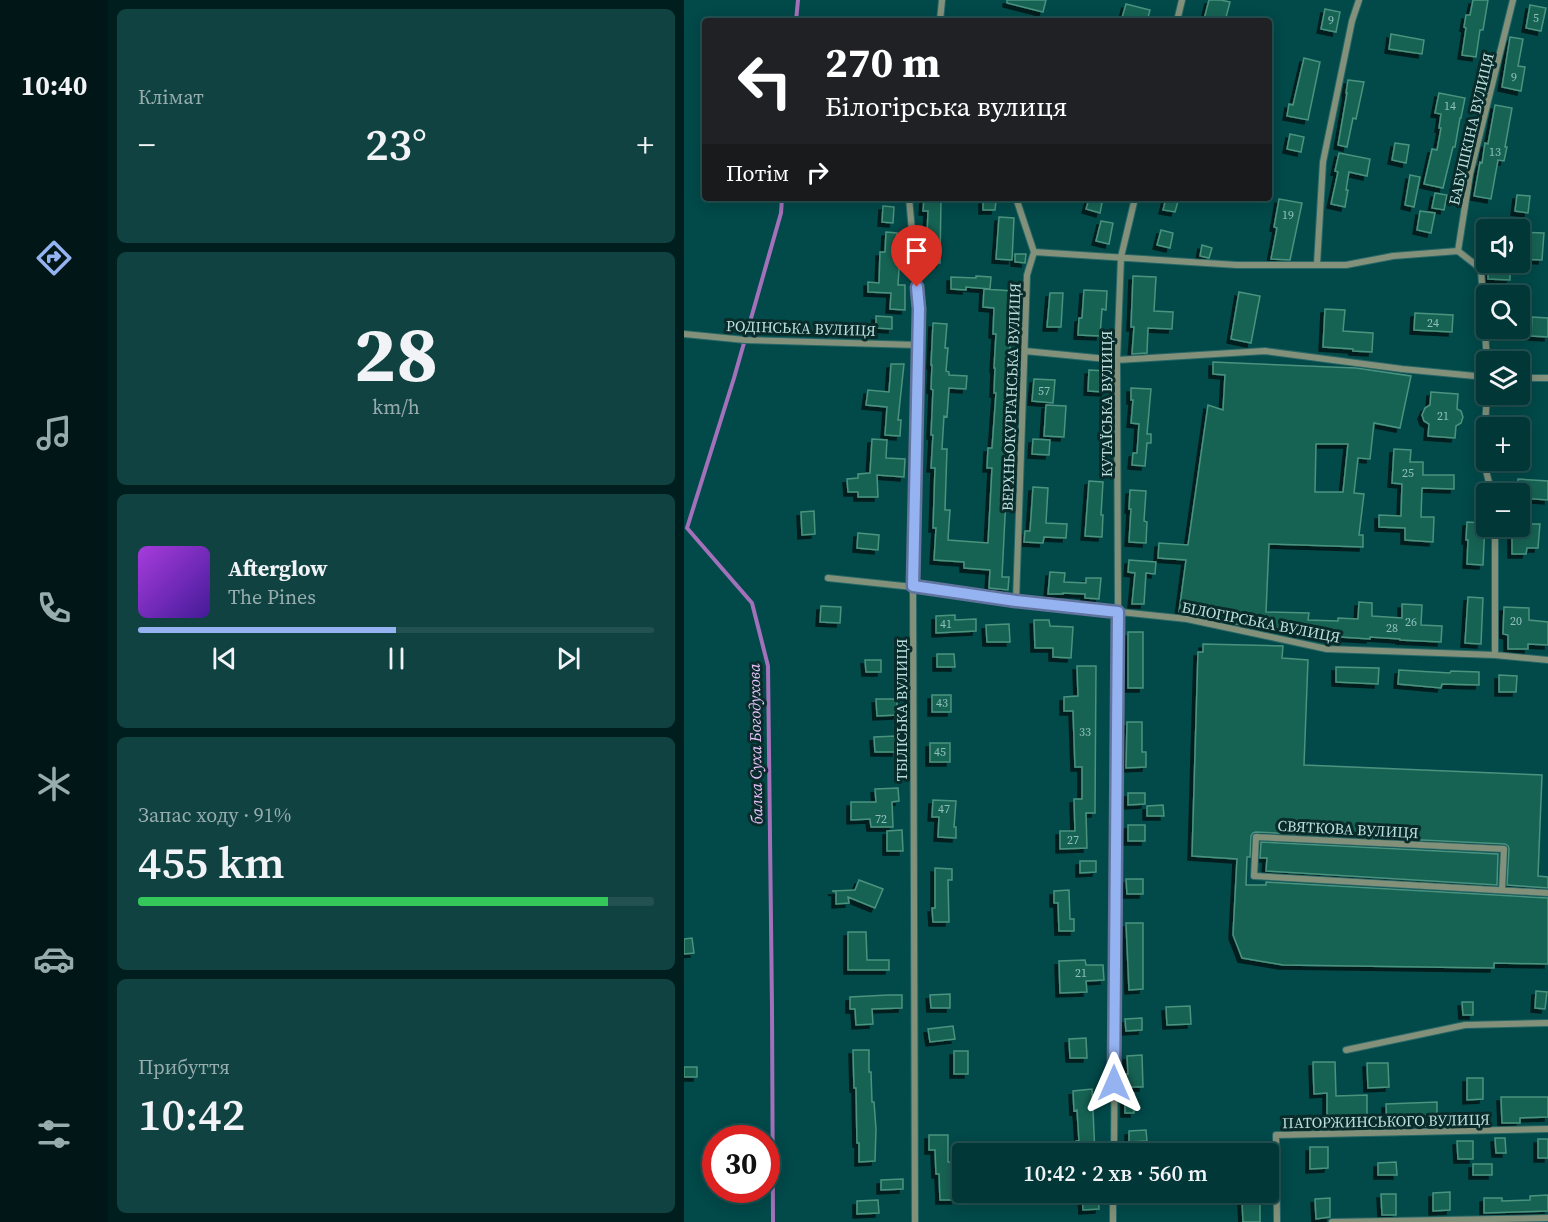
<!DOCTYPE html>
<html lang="uk">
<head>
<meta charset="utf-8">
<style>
	:root { --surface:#023737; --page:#104242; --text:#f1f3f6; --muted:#96acad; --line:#235152; --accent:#95b2f1 }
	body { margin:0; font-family:"Source Serif 4",serif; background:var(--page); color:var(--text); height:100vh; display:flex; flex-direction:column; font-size:22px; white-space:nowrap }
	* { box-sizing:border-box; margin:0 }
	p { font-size:20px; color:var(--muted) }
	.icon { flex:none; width:33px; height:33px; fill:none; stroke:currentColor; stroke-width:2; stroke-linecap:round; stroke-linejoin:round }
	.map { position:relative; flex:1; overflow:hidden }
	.sheet { display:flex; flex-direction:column; gap:9px; padding:9px; background:#011e1e; width:576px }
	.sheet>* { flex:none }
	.top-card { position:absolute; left:18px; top:18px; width:570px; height:183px; border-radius:6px; box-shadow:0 3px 15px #0003,0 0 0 2px var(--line); background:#202124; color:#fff; overflow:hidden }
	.buttons { position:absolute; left:792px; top:219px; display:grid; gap:12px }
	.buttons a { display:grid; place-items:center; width:54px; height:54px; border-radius:6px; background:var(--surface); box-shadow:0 3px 15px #0003,0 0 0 2px var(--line); font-size:30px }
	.speed { position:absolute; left:18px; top:1125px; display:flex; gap:12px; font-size:30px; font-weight:700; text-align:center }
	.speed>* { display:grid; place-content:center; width:78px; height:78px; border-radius:50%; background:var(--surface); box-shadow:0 3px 15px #0003,0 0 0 2px var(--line); line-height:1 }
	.speed .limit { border:9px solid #d22; background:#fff; color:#111 }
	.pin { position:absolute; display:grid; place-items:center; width:51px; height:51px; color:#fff; margin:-62px -26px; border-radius:50% 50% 50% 0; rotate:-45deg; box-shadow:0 0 6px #0007 }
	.pin .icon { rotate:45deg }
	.me { position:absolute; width:66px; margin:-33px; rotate:0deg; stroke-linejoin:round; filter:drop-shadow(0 0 4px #0008) }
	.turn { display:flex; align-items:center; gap:21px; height:126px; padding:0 24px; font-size:27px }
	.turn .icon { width:78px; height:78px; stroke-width:2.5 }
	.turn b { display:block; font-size:42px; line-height:51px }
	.then { display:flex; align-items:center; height:57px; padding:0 24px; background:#0003; gap:12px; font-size:22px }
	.big { font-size:45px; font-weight:600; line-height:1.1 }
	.sheet .widget { flex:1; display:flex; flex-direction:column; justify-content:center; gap:9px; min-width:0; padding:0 21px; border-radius:9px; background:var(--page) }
	.sheet .dial { align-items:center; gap:0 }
	.dial b { font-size:78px; line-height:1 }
	.song { display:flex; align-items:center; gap:18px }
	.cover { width:72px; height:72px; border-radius:9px; background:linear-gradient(135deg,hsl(280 70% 55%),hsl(260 70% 35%)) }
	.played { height:6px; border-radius:3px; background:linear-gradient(90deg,var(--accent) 50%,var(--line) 50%) }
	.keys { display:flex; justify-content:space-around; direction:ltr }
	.heat { display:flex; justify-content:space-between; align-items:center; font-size:33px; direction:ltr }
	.charge { height:9px; border-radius:4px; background:linear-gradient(90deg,#34c759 91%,var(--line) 0) }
	.trip { position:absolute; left:268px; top:1143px; width:327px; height:60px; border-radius:6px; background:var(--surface); box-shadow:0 3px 15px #0003,0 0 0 2px var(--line); font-weight:600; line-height:60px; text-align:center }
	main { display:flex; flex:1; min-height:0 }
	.tab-bar { display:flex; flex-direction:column; width:108px; justify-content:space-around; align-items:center; background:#011616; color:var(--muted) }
	.tab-bar .icon { width:42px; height:42px }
	.tab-bar .active { color:var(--accent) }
	.tab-bar b { font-size:27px; color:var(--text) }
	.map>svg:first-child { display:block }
</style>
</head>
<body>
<main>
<nav class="tab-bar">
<b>10:40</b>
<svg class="icon active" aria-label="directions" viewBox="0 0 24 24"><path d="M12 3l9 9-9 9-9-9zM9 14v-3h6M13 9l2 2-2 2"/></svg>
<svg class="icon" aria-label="music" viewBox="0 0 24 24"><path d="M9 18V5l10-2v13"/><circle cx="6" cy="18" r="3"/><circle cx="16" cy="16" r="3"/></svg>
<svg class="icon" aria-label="phone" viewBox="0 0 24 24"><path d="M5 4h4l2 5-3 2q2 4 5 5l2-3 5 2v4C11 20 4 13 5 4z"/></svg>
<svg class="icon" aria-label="climate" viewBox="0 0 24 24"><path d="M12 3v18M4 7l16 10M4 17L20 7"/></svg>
<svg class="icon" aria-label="car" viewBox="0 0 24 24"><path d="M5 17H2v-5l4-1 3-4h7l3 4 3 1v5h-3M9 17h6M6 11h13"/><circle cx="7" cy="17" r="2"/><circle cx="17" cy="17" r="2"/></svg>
<svg class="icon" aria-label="filters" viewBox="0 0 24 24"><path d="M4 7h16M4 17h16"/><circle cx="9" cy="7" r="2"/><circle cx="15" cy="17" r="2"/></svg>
</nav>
<section class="sheet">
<div class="widget"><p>Клімат</p>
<div class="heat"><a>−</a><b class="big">23°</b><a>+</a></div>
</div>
<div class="widget dial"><b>28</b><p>km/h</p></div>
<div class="widget">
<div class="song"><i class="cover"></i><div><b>Afterglow</b><p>The Pines</p></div></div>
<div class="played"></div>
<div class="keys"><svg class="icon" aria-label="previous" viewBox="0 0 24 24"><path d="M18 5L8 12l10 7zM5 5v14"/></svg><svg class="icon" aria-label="pause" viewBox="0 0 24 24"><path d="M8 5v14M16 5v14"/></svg><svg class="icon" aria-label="next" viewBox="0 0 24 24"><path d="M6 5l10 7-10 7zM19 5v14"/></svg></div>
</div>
<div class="widget"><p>Запас ходу · 91%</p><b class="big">455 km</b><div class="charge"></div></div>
<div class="widget"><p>Прибуття</p><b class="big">10:42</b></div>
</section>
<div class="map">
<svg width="864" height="1222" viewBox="0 0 864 1222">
	<defs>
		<filter id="shadow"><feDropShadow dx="-4" dy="4" stdDeviation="0" flood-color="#0009"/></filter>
	</defs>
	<rect width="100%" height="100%" fill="#024949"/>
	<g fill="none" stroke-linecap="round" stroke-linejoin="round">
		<path stroke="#a371ba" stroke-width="4" d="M112,21L114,0
			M89,1222L88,1008L84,666L68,603L3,528L50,378L97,213L98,198"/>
	</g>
	<path fill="#166453" stroke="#4b927f" stroke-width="1.5" fill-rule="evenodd" filter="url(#shadow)" d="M323,0H362L359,12L323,3Z
		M525,0H537L546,2L541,21L520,19Z
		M789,0H804L799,30H796L792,57L778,55L782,28L780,27L782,15H786Z
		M442,4L466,10L463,21H437Z
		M846,5L862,8L857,31L842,28Z
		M641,9L656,12L652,32L637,29Z
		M707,34L740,40L738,54L705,49Z
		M826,37L839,39L834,66L841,67L837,91L818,87Z
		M620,58L636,62L624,120L603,116L605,104L609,105Z
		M664,80L680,82L672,119L669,118L663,147L654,145L663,93H662Z
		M755,93L781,98L777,118H776L771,147H769L759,188L740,184L748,149L753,150L757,128H755L757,114L751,113Z
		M811,105L828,108L821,147H823L820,161L814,160L807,199L790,196L796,162L798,163L801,143L804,144Z
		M606,134L620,137L617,152L603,149Z
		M711,143L725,145L722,163L708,160Z
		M655,153L686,159L683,176L665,172L662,190H664L661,207L647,204L654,172L651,171Z
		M726,175L736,177L730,207L721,205Z
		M751,193L763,195L760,210L748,208Z
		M833,195L846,196L844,213L831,211Z
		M240,198L257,199L256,263L242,262L244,211H239Z
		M482,198H495L491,212L479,210Z
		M405,199L418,203L416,213L402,209Z
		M595,199L618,203L606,260L587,259L593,228L590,227Z
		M299,200L312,201L311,210H299Z
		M199,206L210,207L209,223L198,222Z
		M736,211L751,213L747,233L733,230Z
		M315,217L330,218L328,260L312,259Z
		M417,221L429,223L425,244L412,241Z
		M477,230L489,233L486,248L473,245Z
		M202,232L213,233L212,253H216L214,285H221V310L206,309L207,293L184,292V282L195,283L196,252H201Z
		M836,232L860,233L858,260L836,259Z
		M518,245L528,248L525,258L516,256Z
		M331,254H342L341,263L331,262Z
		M804,269L826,271V280L804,279Z
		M292,276L307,277L306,289L282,287V290L267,289V277L292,278Z
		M449,276L472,277L470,311L489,312L488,329L464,328L463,353L448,354L450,327H447Z
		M300,289L329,291L323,405L326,406L325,425H326L321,497H322L318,577H325L324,590L305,588L306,570L280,568V562L250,560L252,528H249L251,468H247L249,435H247L249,390L247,389L248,365H247L249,323L263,324L261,348H264L262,371L265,372V375L283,376L282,389L265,388L263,417L260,416L258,449H263L261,510H266L264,540L304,543L308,468H303L304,448H308L312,393H310L311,368H310L312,334H309L310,308L299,307Z
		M400,290L423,291L422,310L418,309L416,336L394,335L395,318H398Z
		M555,292L576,296L567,343L547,339Z
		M366,293H379L377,327H363Z
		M641,309L661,310L659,331L689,333L688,352L669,351V349L639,347Z
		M731,313L769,315L768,332L730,330Z
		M192,316L208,317V329L192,328Z
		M848,317L864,318V337L847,336Z
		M529,362L672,368L727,376L716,428L690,423L686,459L674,458L670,493L680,494L675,535H679V547L585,544L582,612L625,613L624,620L654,621V618L674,619L675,602L688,603V616L718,618V604L738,605L737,625L758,626L757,642L716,640V639L686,637V639L626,635V634L611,633V629L566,627L495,612L502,560L474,558L475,543L504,545L524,405L539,410L541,375L529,374ZM632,444H664L659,492H631Z
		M207,364H220L214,420H217L216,436L201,435L203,407L182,405L184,390L205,392Z
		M405,370L423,371L421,392L404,391Z
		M350,379L371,380L369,403L348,401Z
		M447,388L467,389L463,434H467V443H463L461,466L448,465L449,453H453L455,424L447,423L449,400H447Z
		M747,392L774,394L773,409L777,411L779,417L777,423L772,426L771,438L744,436L745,424L740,421L738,415L741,408L746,405Z
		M362,405L382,406L380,437L360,436Z
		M188,439L203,440L202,458L221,459L220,477L193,475L194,497H174V492H164L163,479L174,478V474L186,473Z
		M349,439L366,440L365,455L348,454Z
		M710,449L727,450L726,462H739V475H770V489L738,488L737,517H750L749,542L721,540V528L695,527V515L717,516L718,484L708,483Z
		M834,479L864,481V500L836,498V494H833Z
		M405,481L419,482L417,515H419L418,537L401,536Z
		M349,487L364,488L362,523L383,524L382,538L360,537L359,543L340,542L341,531H346Z
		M446,490L462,491L460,521L463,522L462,543L445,542L447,509H445Z
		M130,511L131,534L118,535L117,512Z
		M783,522L801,523L799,565L783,564L784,540H782Z
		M844,524H856L854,548H843L842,554H828V536H844Z
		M174,533L195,535L194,550L173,548Z
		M445,560L472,562L471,574L462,573L460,604H448L451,573L444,572Z
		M366,572L381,573L380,582L402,583V578H417L415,599L401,598V594L379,593V594H364Z
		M784,597L799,598L797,644L781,643Z
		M137,606L157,607L156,623L136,622Z
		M820,607L845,608V620L864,622V645L844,644V649H824V635L819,634Z
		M271,615V620L292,619V631L252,633V616Z
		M350,620H365L366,626L389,627L387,658L369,657V648H351Z
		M325,624L326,642H303L302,625Z
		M444,632H459V688H444Z
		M519,644L599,646L598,658L624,660L620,765L858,775L854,876L864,877V888L823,885L825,849L824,846L821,844L572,832L569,833L567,836L566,857H563L562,885H582V882L864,898V964L810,963V968L599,965L558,958L549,935L553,859L508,856L514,652H519Z
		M253,654H270L271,667H253Z
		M181,660H197V672H182Z
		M393,666H412L411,813H402L403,848L376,849V831H391L390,799H398V767H391L389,711H380V697L394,696Z
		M652,667L695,668L694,684L652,682Z
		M715,670L766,673L767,671L795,672V685L758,684L757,688L714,684Z
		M815,675L833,676L832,692H815Z
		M248,695H267V712H248Z
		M192,699H213V715L193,716Z
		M443,722H458V752H462V767L442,768Z
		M212,736V752H191L190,737Z
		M246,743H266V762H246Z
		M214,788L215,801L208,802L209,827H187L186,819L167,820V802H192L191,789Z
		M444,793H461V804L444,805Z
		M249,800L272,801L270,827H272V838L254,837L255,817H248Z
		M479,805L480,816H463V806Z
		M444,825H461V841H444Z
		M218,830L219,851H203V831Z
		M577,842L814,854L813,885L582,871L583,858H576Z
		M396,861H412V872L396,873Z
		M251,868L268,869V880H264L265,922H249L248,908H251Z
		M442,879H459V894H443Z
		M175,880L199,889L191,908L164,897L165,903L152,904V892L148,891L171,890Z
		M385,890L386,919H390V931H375L374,903H370V891Z
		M442,923H459V989L445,990Z
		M164,932H182L183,960H205V970H164Z
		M8,938L10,953L0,954V939Z
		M401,960L402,965H419L420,980L402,981L403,992L376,993L375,961Z
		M852,991L863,992L861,1009L851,1008Z
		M266,994V1008H247L246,995Z
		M204,995H218V1008L188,1009L189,1024L172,1025L171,1009H166V997Z
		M778,1002H789V1015H779Z
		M506,1006L507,1024L483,1025L482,1007Z
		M458,1018V1030L442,1031L441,1019Z
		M269,1026L271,1039L246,1042L244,1029Z
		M402,1038L403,1058H386L385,1039Z
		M169,1050H185V1072H187L188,1102H190L192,1129L191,1161L175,1162V1143H173L172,1088H170Z
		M270,1051H284V1074H270Z
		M458,1055L459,1087H442V1074H444L443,1056Z
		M629,1062H651L652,1096L683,1095V1125H643V1093L630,1094Z
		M683,1063H704L705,1087L684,1088Z
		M0,1067H13V1077H0Z
		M783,1078H799V1099L783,1100Z
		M408,1089L411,1154H393L392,1141H395L393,1110L390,1111L389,1091Z
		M441,1093H450V1113H441Z
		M817,1097H864V1117L836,1118V1123H818Z
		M753,1102V1126L703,1127L702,1104Z
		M462,1130L463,1141L445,1142V1131Z
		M245,1135H264V1162H269L271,1200H256L255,1174H252L251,1150H245Z
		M811,1138H821L822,1153H812Z
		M854,1139H864V1158H854Z
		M773,1141H789V1159H774Z
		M626,1147H644V1168L626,1169Z
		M712,1162L713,1175H694V1163Z
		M789,1164H808V1175H789Z
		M219,1179V1189L197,1190V1180Z
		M398,1192H414L415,1209L399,1210Z
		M766,1192V1210L749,1211V1193Z
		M697,1194H712V1215H698Z
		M864,1195V1211L800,1213V1198H818V1201L846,1200V1196Z
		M646,1198V1217L632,1219L631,1199Z
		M194,1200L195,1213L173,1214V1201Z
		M558,1201H576V1222H559Z"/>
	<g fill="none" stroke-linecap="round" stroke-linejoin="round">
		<g stroke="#276767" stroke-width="8">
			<path id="street" d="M256,21L258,0
				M493,21L498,0
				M225,198L235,309L229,587L231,1222
				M350,252L553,265H662L709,256L774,251
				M633,264L639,162L668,21L675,0
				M0,334L61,340L233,345
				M341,351L433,360L581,351L718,369L802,377
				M803,362L797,269L774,251L786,174L829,0
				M836,378H864
				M803,394L799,459L808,494
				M144,578L229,587L332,601L503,619L643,649L811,655L864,660
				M332,601L343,275L350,252L332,198
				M811,655V526
				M818,890L820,849L572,837L570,876L864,893
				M662,1050L781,1025L864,1023
				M430,1154L434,612L433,360L437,257L451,198
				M429,1222V1192
				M593,1222L592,1135L864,1129
				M648,1222L864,1218"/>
		</g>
		<use href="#street" stroke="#83917b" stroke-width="6"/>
	</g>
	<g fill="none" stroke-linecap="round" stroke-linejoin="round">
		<g stroke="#61749d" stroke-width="15">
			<path id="route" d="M233,287L235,309L229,586L332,601L434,612L430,1083"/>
		</g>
		<use href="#route" stroke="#95b2f1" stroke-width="10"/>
	</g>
	<g text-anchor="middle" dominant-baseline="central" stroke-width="6" stroke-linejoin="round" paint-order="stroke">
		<g font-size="12" fill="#91c0bb">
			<text x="852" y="18">5</text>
			<text x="647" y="20">9</text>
			<text x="830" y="77">9</text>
			<text x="766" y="106">14</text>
			<text x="811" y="152">13</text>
			<text x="604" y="215">19</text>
			<text x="749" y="323">24</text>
			<text x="360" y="391">57</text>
			<text x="759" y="416">21</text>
			<text x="724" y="473">25</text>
			<text x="832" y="621">20</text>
			<text x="727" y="622">26</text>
			<text x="262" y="624">41</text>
			<text x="708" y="628">28</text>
			<text x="258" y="703">43</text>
			<text x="401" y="732">33</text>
			<text x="256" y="752">45</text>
			<text x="260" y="809">47</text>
			<text x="197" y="819">72</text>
			<text x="389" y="840">27</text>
			<text x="397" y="973">21</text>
		</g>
		<g font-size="15" fill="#badfde" stroke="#092c2b">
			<text transform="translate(787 129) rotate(-77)">БАБУШКІНА ВУЛИЦЯ</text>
			<text transform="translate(117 328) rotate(2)">РОДІНСЬКА ВУЛИЦЯ</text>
			<text transform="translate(327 397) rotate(-88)">ВЕРХНЬОКУРГАНСЬКА ВУЛИЦЯ</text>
			<text transform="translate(422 404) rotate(-90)">КУТАЇСЬКА ВУЛИЦЯ</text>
			<text transform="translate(577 622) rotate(11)">БІЛОГІРСЬКА ВУЛИЦЯ</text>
			<text transform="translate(217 710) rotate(-90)">ТБІЛІСЬКА ВУЛИЦЯ</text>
			<text transform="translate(664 829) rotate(3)">СВЯТКОВА ВУЛИЦЯ</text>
			<text transform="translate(702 1121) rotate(-1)">ПАТОРЖИНСЬКОГО ВУЛИЦЯ</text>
		</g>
		<g font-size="16" font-style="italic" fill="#ebc3fe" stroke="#092c2b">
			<text transform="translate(71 744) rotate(-91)">балка Суха Богодухова</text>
		</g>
	</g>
</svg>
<div class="buttons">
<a><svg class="icon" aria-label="sound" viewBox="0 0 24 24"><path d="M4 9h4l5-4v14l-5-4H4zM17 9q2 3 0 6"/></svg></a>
<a><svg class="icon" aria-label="search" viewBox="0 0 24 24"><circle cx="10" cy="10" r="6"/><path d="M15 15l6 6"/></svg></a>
<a><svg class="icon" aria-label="layers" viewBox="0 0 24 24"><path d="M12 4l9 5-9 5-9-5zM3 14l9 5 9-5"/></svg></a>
<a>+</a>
<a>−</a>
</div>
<div class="speed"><div class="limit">30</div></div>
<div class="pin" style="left:233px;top:287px;background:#d93025"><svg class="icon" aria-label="arrive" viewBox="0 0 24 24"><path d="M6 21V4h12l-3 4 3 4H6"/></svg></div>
<svg class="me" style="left:430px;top:1083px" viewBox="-20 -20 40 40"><path d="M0-17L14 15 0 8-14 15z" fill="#95b2f1" stroke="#fff" stroke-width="4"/></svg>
<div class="trip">10:42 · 2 хв · 560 m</div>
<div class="top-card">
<div class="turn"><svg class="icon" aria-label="left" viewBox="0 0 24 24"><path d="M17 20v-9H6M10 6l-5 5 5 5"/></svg><div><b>270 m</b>Білогірська вулиця</div></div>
<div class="then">Потім<svg class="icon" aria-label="right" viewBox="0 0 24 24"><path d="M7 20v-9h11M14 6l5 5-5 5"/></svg></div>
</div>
</div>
</main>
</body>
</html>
